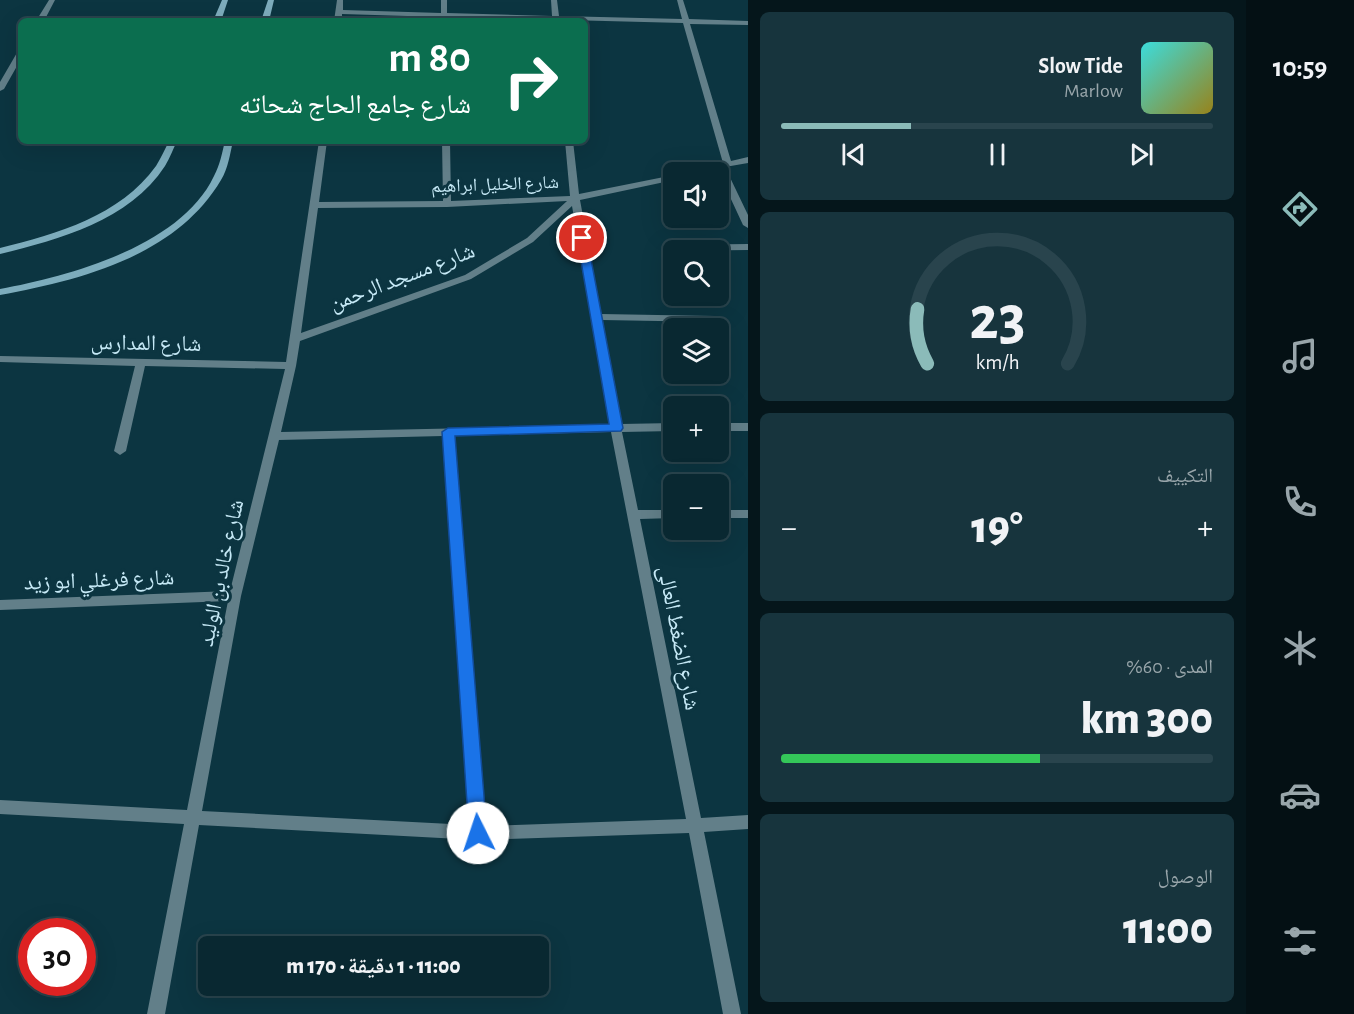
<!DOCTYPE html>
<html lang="ar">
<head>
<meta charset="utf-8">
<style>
	:root { --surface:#092831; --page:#17343d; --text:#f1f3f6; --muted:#99a6ab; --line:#29444d; --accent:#8bbbb9 }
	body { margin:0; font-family:"Alegreya Sans","Noto Naskh Arabic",sans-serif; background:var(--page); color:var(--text); direction:rtl; height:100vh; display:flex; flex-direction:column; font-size:22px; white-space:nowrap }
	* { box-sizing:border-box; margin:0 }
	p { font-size:20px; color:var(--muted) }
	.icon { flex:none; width:33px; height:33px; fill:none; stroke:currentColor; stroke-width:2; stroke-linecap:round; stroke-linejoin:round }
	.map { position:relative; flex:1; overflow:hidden; direction:ltr }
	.panel { display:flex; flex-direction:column; gap:12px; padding:12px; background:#05161b; width:498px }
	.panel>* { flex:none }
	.top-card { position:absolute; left:18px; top:18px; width:570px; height:126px; border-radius:9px; box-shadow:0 6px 24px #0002,0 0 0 2px var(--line); direction:rtl; background:#0b6e4f; color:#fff; overflow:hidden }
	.fabs { position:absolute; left:663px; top:162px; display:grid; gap:12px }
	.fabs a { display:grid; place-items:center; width:66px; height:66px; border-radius:9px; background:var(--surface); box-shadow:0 6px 24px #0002,0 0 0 2px var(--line); font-size:30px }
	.speed { position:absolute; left:18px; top:918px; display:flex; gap:12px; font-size:30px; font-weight:700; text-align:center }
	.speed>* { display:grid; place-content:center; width:78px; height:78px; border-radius:50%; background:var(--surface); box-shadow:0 6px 24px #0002,0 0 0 2px var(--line); line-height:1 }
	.speed .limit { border:9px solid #d22; background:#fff; color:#111 }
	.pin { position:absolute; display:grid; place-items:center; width:51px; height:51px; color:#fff; margin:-26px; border:3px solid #fff; border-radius:50%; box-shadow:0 2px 6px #0007 }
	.me { position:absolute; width:66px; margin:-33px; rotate:356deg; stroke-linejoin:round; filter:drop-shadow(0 0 4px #0008) }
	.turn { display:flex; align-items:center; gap:21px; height:126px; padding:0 18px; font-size:27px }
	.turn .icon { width:78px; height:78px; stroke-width:2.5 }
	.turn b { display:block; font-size:42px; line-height:51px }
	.big { font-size:45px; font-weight:800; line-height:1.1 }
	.panel .card { flex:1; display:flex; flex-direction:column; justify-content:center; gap:9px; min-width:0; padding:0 21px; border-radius:9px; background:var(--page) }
	.panel .dial { align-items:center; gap:0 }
	.dial svg { height:156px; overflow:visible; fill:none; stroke:var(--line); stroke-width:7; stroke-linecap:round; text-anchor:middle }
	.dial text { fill:var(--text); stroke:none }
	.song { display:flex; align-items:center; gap:18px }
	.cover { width:72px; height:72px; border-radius:9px; background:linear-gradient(135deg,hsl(180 70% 55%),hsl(50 70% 35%)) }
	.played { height:6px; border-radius:3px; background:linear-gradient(90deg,var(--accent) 30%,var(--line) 30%) }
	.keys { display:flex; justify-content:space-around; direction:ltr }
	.heat { display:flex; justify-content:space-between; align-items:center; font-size:33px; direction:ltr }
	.charge { height:9px; border-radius:4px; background:linear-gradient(90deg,#34c759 60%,var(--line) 0) }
	.trip { position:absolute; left:198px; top:936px; width:351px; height:60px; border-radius:9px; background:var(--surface); box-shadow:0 6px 24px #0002,0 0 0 2px var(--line); font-weight:800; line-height:60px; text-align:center; direction:rtl }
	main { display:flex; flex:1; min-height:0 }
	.menu { display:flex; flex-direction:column; width:108px; justify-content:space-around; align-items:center; background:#041014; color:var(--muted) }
	.menu .icon { width:42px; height:42px }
	.menu .active { color:var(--accent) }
	.menu b { font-size:27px; color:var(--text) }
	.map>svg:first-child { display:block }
</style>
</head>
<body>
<main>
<nav class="menu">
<b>10:59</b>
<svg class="icon active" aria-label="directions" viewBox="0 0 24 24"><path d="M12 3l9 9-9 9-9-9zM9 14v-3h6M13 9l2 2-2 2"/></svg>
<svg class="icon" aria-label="music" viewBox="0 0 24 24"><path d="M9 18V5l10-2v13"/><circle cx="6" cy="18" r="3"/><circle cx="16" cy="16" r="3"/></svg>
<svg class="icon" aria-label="phone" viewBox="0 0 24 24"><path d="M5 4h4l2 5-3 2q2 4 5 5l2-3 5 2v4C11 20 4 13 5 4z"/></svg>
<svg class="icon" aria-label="climate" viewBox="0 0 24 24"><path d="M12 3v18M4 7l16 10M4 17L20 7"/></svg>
<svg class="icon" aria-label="car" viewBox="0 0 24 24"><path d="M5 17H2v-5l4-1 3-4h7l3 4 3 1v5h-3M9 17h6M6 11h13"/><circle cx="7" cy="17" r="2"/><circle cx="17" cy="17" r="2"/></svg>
<svg class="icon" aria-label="filters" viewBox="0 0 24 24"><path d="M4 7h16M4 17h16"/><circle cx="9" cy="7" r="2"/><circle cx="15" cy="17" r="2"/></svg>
</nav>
<section class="panel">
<div class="card">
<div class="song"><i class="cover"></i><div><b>Slow Tide</b><p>Marlow</p></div></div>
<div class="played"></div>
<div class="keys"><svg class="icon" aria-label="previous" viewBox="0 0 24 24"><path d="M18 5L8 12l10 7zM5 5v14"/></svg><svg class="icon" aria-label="pause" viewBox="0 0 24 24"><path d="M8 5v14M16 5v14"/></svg><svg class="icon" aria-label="next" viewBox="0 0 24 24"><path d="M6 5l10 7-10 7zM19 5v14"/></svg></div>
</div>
<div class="card dial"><svg viewBox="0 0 100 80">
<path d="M14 69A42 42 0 1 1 86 69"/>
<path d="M14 69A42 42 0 0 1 9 41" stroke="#8bbbb9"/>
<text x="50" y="56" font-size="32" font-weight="700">23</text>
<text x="50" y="72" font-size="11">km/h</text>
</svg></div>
<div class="card"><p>التكييف</p>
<div class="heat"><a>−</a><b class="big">19°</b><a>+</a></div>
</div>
<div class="card"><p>المدى · 60%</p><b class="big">300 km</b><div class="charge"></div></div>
<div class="card"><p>الوصول</p><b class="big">11:00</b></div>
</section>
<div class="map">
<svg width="748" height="1014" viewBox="0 0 748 1014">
	<rect width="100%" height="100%" fill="#0c3541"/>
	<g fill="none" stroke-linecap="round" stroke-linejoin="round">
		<path fill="#627f89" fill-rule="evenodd" d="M49,0H55L44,21H36Z
			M18,51H21V59L4,89L0,91V82Z"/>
		<path fill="#627f89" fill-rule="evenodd" d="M337,0H343V10L441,13V0H447V13L552,16L551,0H557L559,16L682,19L677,0H683L689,19L748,21V25L690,24L731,161L748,157V163L725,167L748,215V228L743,225L717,169L702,172H688L723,163L683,23L448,17V21H440V17L342,14V21H334Z
			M319,141H327L319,202L443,201L442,141H450L451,201L570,196L565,141H573L579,194L674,175V180L580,200L601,314L715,316L720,319L715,322L602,320L621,424L674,423V431L622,432L638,510H674V518L640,519L701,818L748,815V829L704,832L741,1014H723L689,833L478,840L199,825L165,1014H147L184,824L0,814V800L187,810L228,601L0,610V600L230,591L285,369L145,366L126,451L120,455L114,451L135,366L0,362V356L286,362ZM567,201L527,238L465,275L301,333L318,208L447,207ZM572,206L610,425L281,432L296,366L300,341L471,279L533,242ZM611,432L686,819L485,826L454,436ZM443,436L470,825L202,811L241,596L279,440Z
			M748,244V250L667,251L662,248L667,245Z
			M718,423H748V431H718Z
			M718,510H748V518H718Z"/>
		<path fill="#7dacbc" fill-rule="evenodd" d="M222,0H228L221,21H213Z
			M268,0H274L269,21H261Z
			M169,141H177C173,149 170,158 165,166C129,221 60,239 0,254V248C57,234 120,216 156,166C161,158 165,149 169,141Z
			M225,141H233C230,154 228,169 221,180C176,256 81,280 0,295V289C70,276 181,246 214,176C220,165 222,153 225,141Z"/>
	</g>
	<path fill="#1a73e8" stroke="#114b97" stroke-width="1.5" d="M582,235L587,238L623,428L621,431L455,436L487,833L484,839L478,841L472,839L469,833L442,432L448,428L609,424L577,238Z"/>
	<g text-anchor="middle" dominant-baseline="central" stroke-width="6" stroke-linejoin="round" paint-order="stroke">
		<g font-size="18" fill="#c6e9f6" stroke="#0c3541">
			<text transform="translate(495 185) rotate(-2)">شارع الخليل ابراهيم</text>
		</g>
		<g font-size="22" fill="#c6e9f6" stroke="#0c3541">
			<text transform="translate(402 277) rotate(-21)">شارع مسجد الرحمن</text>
			<text transform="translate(146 343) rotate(1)">شارع المدارس</text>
			<text transform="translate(221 573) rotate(-78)">شارع خالد بن الوليد</text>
			<text transform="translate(99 580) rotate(-2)">شارع فرغلي ابو زيد</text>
			<text transform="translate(679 638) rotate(79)">شارع الضغط العالى</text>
		</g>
	</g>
</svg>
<div class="fabs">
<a><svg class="icon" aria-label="sound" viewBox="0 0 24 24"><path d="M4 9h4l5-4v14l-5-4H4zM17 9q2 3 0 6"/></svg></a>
<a><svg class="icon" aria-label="search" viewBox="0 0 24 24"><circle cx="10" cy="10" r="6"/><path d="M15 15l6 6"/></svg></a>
<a><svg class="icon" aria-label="layers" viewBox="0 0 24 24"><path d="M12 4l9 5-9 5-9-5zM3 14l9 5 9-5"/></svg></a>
<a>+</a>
<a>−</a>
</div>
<div class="speed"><div class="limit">30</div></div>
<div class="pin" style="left:582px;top:238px;background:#d93025"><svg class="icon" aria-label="arrive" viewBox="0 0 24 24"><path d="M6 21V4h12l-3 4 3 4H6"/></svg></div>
<svg class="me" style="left:478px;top:833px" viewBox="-20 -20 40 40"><circle r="19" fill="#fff"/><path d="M0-13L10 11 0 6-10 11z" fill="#1a73e8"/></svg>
<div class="trip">11:00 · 1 دقيقة · 170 m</div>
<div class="top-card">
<div class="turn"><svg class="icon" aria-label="right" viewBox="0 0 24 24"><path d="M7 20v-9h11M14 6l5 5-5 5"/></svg><div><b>80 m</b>شارع جامع الحاج شحاته</div></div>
</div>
</div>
</main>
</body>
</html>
